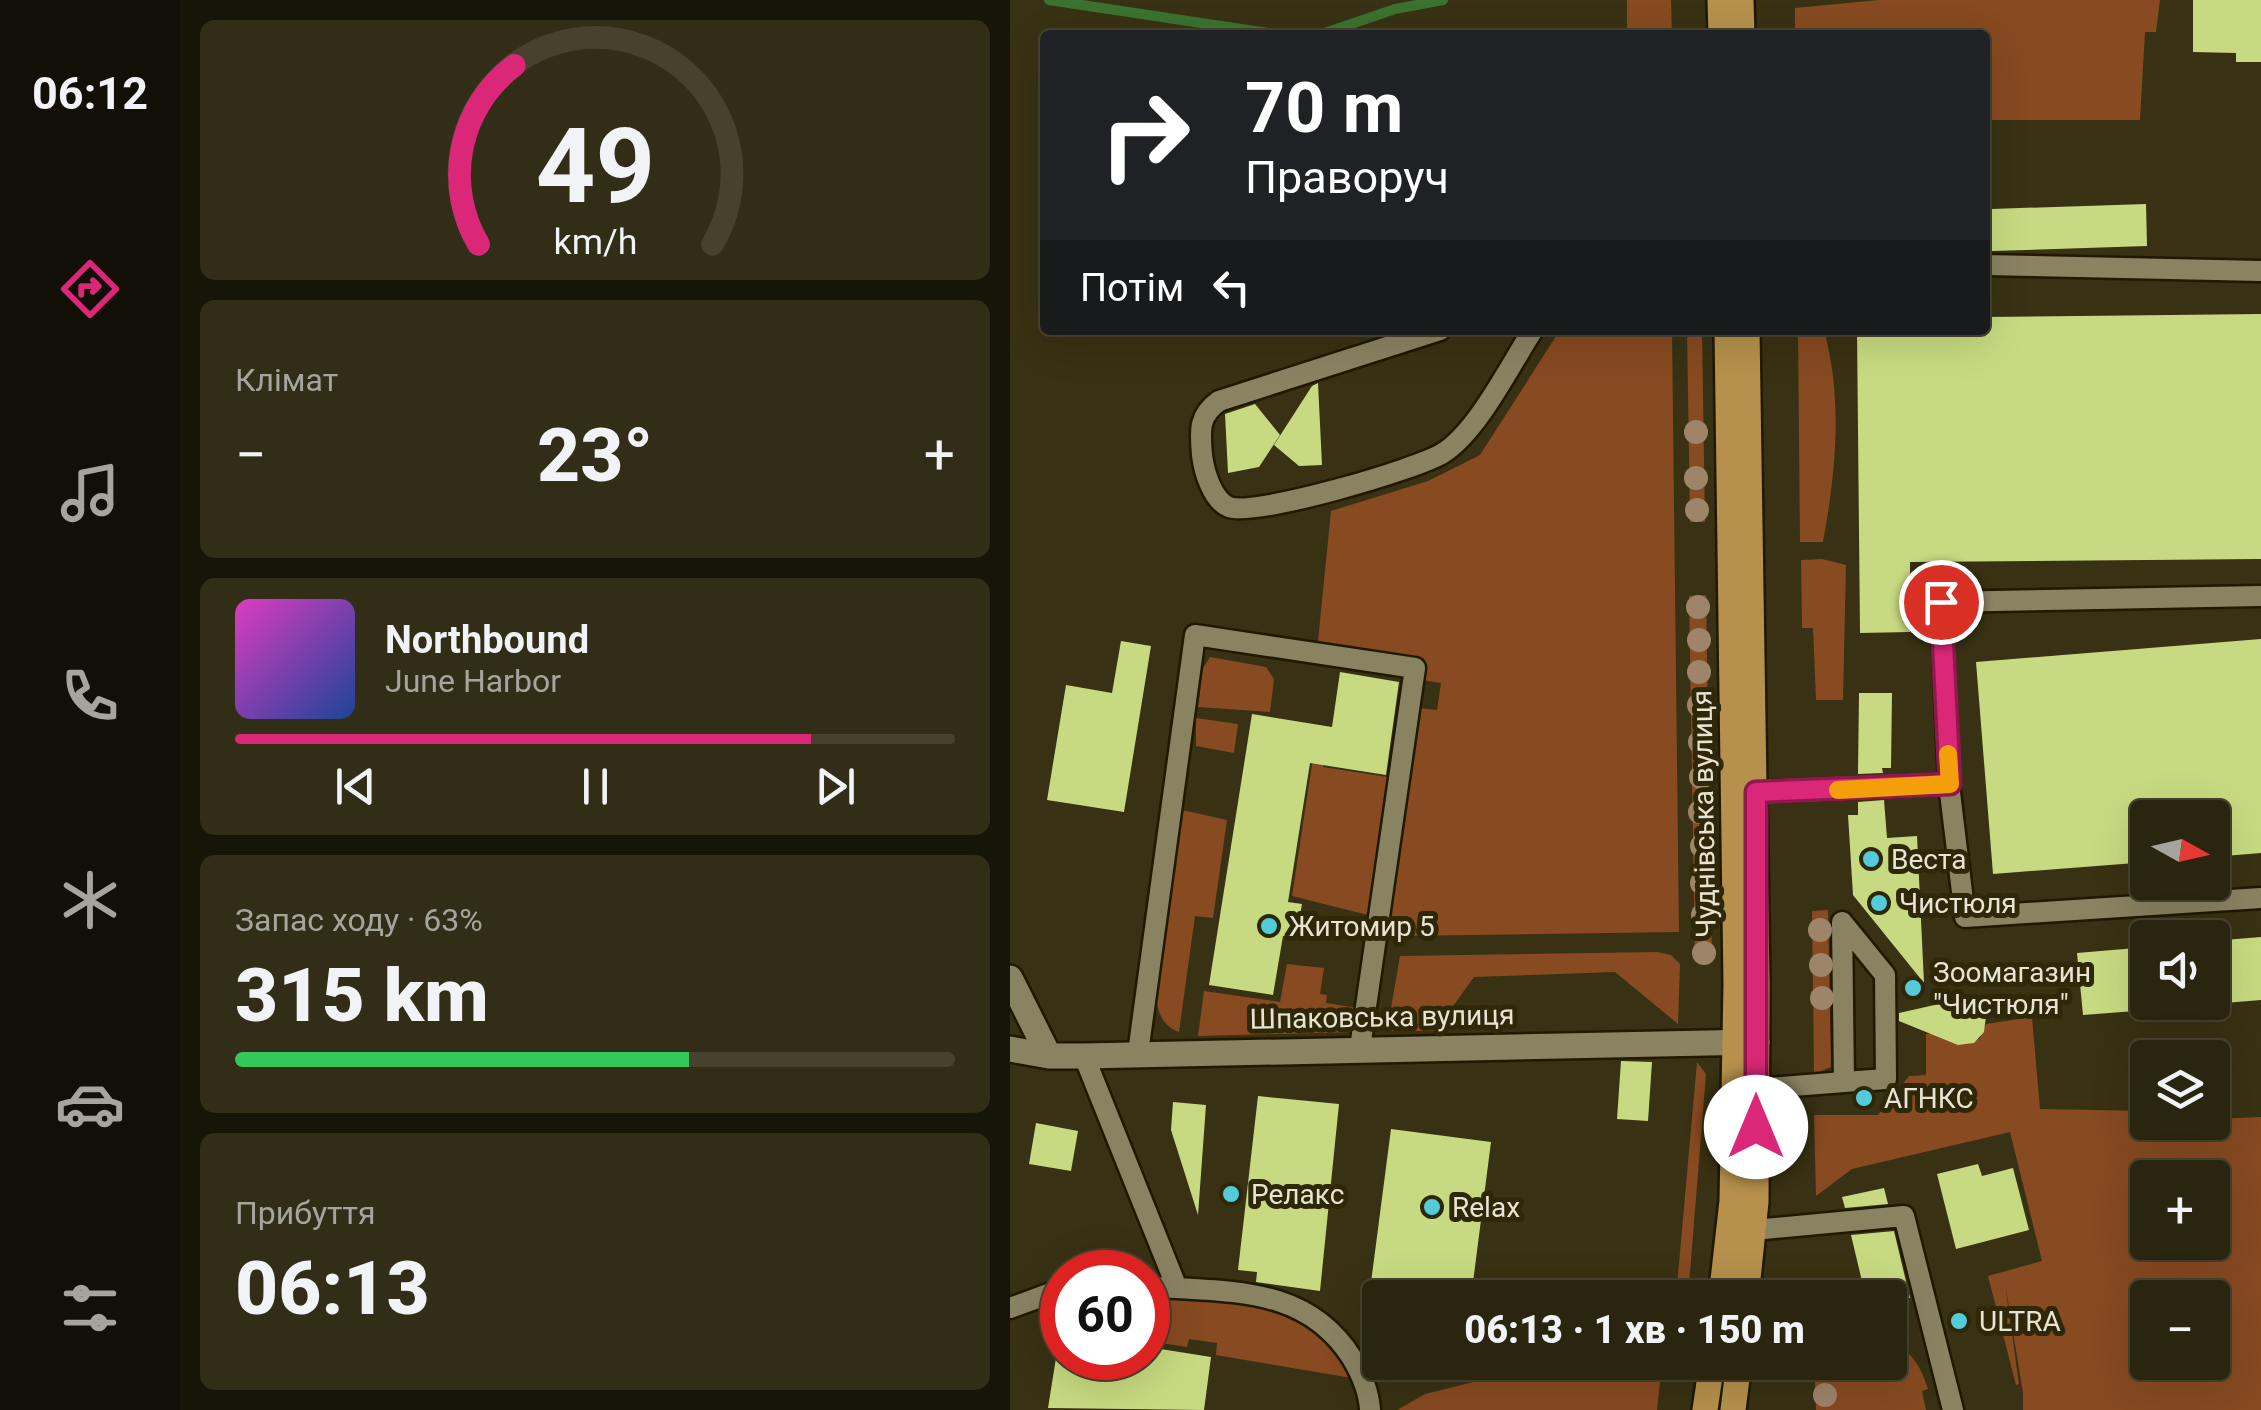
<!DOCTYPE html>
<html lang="uk">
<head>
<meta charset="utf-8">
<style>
	:root { --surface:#2a250e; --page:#322d17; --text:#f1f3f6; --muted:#a5a59e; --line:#46422e; --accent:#db2777 }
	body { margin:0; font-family:Roboto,sans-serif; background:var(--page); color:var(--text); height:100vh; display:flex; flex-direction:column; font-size:38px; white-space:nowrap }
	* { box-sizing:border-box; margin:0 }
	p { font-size:32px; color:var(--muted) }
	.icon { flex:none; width:55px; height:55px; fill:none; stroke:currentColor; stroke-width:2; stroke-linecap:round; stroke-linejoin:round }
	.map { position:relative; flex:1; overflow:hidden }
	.details { display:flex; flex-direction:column; gap:20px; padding:20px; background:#171408; width:830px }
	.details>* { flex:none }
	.top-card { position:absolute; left:30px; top:30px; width:950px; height:305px; border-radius:10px; box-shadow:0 10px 40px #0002,0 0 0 2px var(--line); background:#202124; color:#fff; overflow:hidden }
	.needle { width:65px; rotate:98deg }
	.buttons { position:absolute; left:1120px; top:800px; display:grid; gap:20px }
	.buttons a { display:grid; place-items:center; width:100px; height:100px; border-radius:10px; background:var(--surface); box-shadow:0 10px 40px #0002,0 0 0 2px var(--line); font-size:50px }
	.speed { position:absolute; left:30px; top:1250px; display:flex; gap:20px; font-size:50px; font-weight:700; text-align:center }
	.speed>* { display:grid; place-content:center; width:130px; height:130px; border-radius:50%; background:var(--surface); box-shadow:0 10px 40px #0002,0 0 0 2px var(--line); line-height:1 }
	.speed .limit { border:15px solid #d22; background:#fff; color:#111 }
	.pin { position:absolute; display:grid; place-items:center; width:85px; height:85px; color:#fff; margin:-42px; border:5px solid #fff; border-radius:50%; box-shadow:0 2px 10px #0007 }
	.me { position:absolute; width:110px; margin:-55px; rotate:0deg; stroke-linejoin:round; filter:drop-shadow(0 0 8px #0008) }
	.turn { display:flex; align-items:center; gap:35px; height:210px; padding:0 40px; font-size:45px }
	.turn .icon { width:130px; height:130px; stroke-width:2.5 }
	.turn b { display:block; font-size:70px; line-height:85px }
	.then { display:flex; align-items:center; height:95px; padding:0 40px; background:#0003; gap:20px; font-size:38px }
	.big { font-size:75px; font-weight:800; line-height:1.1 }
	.details .widget { flex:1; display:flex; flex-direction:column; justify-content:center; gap:15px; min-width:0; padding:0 35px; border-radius:15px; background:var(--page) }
	.details .dial { align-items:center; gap:0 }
	.dial svg { height:260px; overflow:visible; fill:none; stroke:var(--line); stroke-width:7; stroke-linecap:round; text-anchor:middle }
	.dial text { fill:var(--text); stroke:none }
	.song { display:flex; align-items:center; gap:30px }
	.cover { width:120px; height:120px; border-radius:15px; background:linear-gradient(135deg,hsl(310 70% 55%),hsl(220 70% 35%)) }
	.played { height:10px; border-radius:5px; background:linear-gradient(90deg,var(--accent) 80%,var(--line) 80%) }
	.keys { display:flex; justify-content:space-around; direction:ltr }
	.heat { display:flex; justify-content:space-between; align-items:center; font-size:55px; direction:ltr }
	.charge { height:15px; border-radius:8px; background:linear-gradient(90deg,#34c759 63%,var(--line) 0) }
	.trip { position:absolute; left:352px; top:1280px; width:545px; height:100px; border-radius:10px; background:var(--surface); box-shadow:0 10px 40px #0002,0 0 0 2px var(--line); font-weight:800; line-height:100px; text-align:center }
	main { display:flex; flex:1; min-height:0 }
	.menu { display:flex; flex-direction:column; width:180px; justify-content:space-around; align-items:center; background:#110f06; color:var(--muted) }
	.menu .icon { width:70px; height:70px }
	.menu .selected { color:var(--accent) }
	.menu b { font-size:45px; color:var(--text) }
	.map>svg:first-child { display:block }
</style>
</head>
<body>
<main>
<nav class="menu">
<b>06:12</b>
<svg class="icon selected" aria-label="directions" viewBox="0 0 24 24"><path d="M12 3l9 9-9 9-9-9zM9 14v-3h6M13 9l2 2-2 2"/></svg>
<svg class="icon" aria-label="music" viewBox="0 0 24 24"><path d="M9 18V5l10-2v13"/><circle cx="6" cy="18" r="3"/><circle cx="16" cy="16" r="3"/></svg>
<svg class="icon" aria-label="phone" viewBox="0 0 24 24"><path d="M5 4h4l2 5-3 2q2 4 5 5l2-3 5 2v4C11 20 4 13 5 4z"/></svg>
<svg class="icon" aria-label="climate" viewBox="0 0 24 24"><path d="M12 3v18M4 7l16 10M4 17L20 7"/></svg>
<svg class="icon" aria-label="car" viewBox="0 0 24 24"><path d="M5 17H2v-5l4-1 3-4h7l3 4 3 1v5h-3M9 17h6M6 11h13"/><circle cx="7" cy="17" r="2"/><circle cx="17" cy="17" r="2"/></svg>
<svg class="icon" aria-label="filters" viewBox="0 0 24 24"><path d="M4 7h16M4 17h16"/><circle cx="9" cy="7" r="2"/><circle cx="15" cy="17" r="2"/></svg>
</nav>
<section class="details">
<div class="widget dial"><svg viewBox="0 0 100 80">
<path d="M14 69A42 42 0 1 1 86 69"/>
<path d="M14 69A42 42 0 0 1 25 14" stroke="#db2777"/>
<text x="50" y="56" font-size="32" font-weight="700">49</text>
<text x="50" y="72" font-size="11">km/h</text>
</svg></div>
<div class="widget"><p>Клімат</p>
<div class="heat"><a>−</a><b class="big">23°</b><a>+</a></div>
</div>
<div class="widget">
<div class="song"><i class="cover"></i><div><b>Northbound</b><p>June Harbor</p></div></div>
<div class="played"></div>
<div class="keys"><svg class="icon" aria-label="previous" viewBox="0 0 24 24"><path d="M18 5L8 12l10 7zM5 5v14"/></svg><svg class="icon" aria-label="pause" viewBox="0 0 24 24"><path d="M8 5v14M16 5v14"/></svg><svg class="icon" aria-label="next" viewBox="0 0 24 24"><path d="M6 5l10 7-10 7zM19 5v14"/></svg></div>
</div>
<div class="widget"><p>Запас ходу · 63%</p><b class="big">315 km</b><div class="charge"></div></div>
<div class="widget"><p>Прибуття</p><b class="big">06:13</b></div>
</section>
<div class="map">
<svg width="1251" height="1410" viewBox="0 0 1251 1410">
	<rect width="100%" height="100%" fill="#383113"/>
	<path fill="#874a21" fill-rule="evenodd" d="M617,0H661L662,35H617Z
		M869,0H1150L1146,32H1135L1130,120H975V35H785V8Z
		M550,330H662L669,932L392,936L378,930L374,922L408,708L427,710L431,683L413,680L415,661L308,641L321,511L418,481L470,455Z
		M677,330H692L695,522H680Z
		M788,330H814C833,399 826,472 813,542H790Z
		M812,559L836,565L833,700H806L803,628H792L791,560Z
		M696,595L702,961L685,962L679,596Z
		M200,657L256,667L264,679L260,712L188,707L193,668Z
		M186,718L228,724L224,753L186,746Z
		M303,758L314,760L313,767L384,778L362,916L282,896Z
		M172,810L217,820L203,918L185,916L169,1032C156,1027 149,1017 147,1003C140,962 165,856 172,810Z
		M818,910L821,1067L804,1074L802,911Z
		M647,952L661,955L670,964L668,1024L605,972L464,977L425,1031H377L390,956Z
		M277,964L314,968L310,994L317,995L316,1003L347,1008L345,1032L188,1036L194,991L270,1002Z
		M1022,1017L1030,1109L1137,1111L1138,1122L1251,1117V1410H1013V1393L995,1283L1009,1384L1006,1385L978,1276L1032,1261L1000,1132L842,1169L806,1196L804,1115H868L899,1076L916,1075V1034L932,1031C946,1043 954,1050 970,1038L976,1024ZM1138,1178H1202V1242H1138ZM1138,1298H1202V1362H1138Z
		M687,1062L696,1074L678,1297H666Z
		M138,1298C227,1298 293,1291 342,1378L206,1355L207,1343L179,1339L177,1347L138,1341Z
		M880,1344C903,1350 911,1368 918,1389L912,1391L916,1410H806L804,1363L880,1362Z
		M544,1362L652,1363L647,1410H387L415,1394Z"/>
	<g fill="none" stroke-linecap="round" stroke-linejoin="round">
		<path stroke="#3a722f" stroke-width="10" d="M39,0L271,35
			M309,35L385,9L433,0"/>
	</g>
	<path fill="#c8da81" d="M1183,0H1251V62H1226V53L1183,52Z
		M1136,204L1137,246L982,251L981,209Z
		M1251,314V559L900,562V632L850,633L847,330H975V317Z
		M308,383L312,465L289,466L264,445L302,386Z
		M245,404L270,435L249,467L218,473L215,414Z
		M1251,639V853L1202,857V818H1138V862L983,874L966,662Z
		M111,641L141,646L114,812L37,800L56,685L102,693Z
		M330,672L389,682L376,775L300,763L278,902L292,904L286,938L273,936L263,995L199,985L242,714L322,727Z
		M849,693H882L881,768H872L873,773L848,774Z
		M874,800L877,838L907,836L914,983L843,895L838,815H848V802Z
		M1251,937V1000L1202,1004V941Z
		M1138,947V1010L1073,1015L1067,953Z
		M951,999L966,1003L976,1016L974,1032L964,1043L948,1045L889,1021V1013Z
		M611,1061L642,1062L638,1121L607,1119Z
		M248,1096L329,1104L310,1291L246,1282L247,1272L228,1270Z
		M163,1102L196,1105L188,1215L161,1130Z
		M26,1123L68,1131L61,1171L19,1164Z
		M381,1129L481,1142L461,1298H359Z
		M968,1164L972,1176L1003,1168L1019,1230L946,1249L927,1174Z
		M874,1188L878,1204L835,1208L832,1197Z
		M884,1231L900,1298H856L841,1235Z
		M138,1347L201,1357L194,1410L38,1408L46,1358H138Z"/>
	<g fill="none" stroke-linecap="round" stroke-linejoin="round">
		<g stroke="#201900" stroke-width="25">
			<path id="lane" d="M975,265L1251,271
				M430,330L209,401C188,416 190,431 192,455C194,471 202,500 219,507C244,517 408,469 433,453C468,431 500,365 523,330
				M939,784L955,917L1251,898
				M746,792L939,784L931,602L1251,596
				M832,922L875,975L876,1079L834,1082Z
				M128,1053L185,635L405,668L350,1048
				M74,1056L167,1288C236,1292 301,1293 342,1358C352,1375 359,1391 360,1410
				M747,1089L834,1082
				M744,1230L894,1216L943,1410
				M138,1287L167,1288
				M0,1308L52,1289"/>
		</g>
		<g stroke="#201900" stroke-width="30">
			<path id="street" d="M0,978L39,1056
				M0,1049L39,1056H74L747,1042"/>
		</g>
		<g stroke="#201900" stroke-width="30">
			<path id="primary" d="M710,0L711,35
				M731,0L732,35
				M711,1298L722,1201L726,984L717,330
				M736,1298L746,1202L747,983L737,330
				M695,1410L702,1362
				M723,1410L729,1362"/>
		</g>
		<use href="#lane" stroke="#8a8362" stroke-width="20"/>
		<use href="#street" stroke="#8a8362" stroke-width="25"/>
		<use href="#primary" stroke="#b6904c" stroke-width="25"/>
	</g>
	<g fill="#9e8469">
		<circle cx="686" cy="432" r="12"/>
		<circle cx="686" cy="478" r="12"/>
		<circle cx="687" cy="510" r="12"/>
		<circle cx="688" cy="607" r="12"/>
		<circle cx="689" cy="640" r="12"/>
		<circle cx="689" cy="672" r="12"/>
		<circle cx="689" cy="705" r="12"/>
		<circle cx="690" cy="742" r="12"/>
		<circle cx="691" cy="777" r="12"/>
		<circle cx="690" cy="812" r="12"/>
		<circle cx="692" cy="846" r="12"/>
		<circle cx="692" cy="883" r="12"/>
		<circle cx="693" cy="915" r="12"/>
		<circle cx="810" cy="930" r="12"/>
		<circle cx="694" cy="953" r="12"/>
		<circle cx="811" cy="965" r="12"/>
		<circle cx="812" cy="998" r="12"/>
		<circle cx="815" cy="1395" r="12"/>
	</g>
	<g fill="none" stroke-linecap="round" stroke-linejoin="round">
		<g stroke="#8e194d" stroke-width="25">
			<path id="route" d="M746,1127V792L940,784L931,602"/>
		</g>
		<use href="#route" stroke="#db2777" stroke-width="18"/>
		<path stroke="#f59e0b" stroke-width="18" d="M828,790L940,784L938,754"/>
	</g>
	<g fill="#53cbda" stroke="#2e2708" stroke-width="4">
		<circle cx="861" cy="859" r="10"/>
		<circle cx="869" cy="903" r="10"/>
		<circle cx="259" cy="926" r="10"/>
		<circle cx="903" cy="988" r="10"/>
		<circle cx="854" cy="1098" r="10"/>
		<circle cx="221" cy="1194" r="10"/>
		<circle cx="422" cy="1207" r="10"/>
		<circle cx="949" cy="1321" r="10"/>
	</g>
	<g text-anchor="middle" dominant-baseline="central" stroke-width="10" stroke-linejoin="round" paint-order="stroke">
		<g font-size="28" fill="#e8e4d3" stroke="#2e2708">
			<text transform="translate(694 814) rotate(-91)">Чуднівська вулиця</text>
			<text transform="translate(372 1017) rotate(-1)">Шпаковська вулиця</text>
		</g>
		<g font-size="28" fill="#e8e4d3" stroke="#2e2708" text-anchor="start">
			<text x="881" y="859">Веста</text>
			<text x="889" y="903">Чистюля</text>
			<text x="279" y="926">Житомир 5</text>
			<text x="923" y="972">Зоомагазин<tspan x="923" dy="32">"Чистюля"</tspan></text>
			<text x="874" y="1098">АГНКС</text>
			<text x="241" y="1194">Релакс</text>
			<text x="442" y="1207">Relax</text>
			<text x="969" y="1321">ULTRA</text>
		</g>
	</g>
</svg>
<div class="buttons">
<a><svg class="needle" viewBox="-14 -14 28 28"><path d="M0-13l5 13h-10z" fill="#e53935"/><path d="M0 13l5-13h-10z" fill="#a5a59e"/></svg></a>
<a><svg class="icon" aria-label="sound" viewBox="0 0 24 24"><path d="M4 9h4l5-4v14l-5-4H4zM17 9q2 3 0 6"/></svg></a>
<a><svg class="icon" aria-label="layers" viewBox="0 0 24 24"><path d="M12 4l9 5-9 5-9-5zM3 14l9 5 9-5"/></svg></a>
<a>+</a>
<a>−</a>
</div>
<div class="speed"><div class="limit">60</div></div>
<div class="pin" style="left:931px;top:602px;background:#d93025"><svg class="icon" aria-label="arrive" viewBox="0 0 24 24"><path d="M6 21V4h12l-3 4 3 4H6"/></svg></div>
<svg class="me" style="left:746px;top:1127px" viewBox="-20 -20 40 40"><circle r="19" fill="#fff"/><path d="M0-13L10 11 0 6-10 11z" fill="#db2777"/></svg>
<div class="trip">06:13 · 1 хв · 150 m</div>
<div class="top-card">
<div class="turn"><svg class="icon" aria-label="right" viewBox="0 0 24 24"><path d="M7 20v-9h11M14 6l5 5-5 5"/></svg><div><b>70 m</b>Праворуч</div></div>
<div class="then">Потім<svg class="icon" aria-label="left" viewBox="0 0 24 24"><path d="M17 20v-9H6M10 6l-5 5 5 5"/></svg></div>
</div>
</div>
</main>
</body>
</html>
